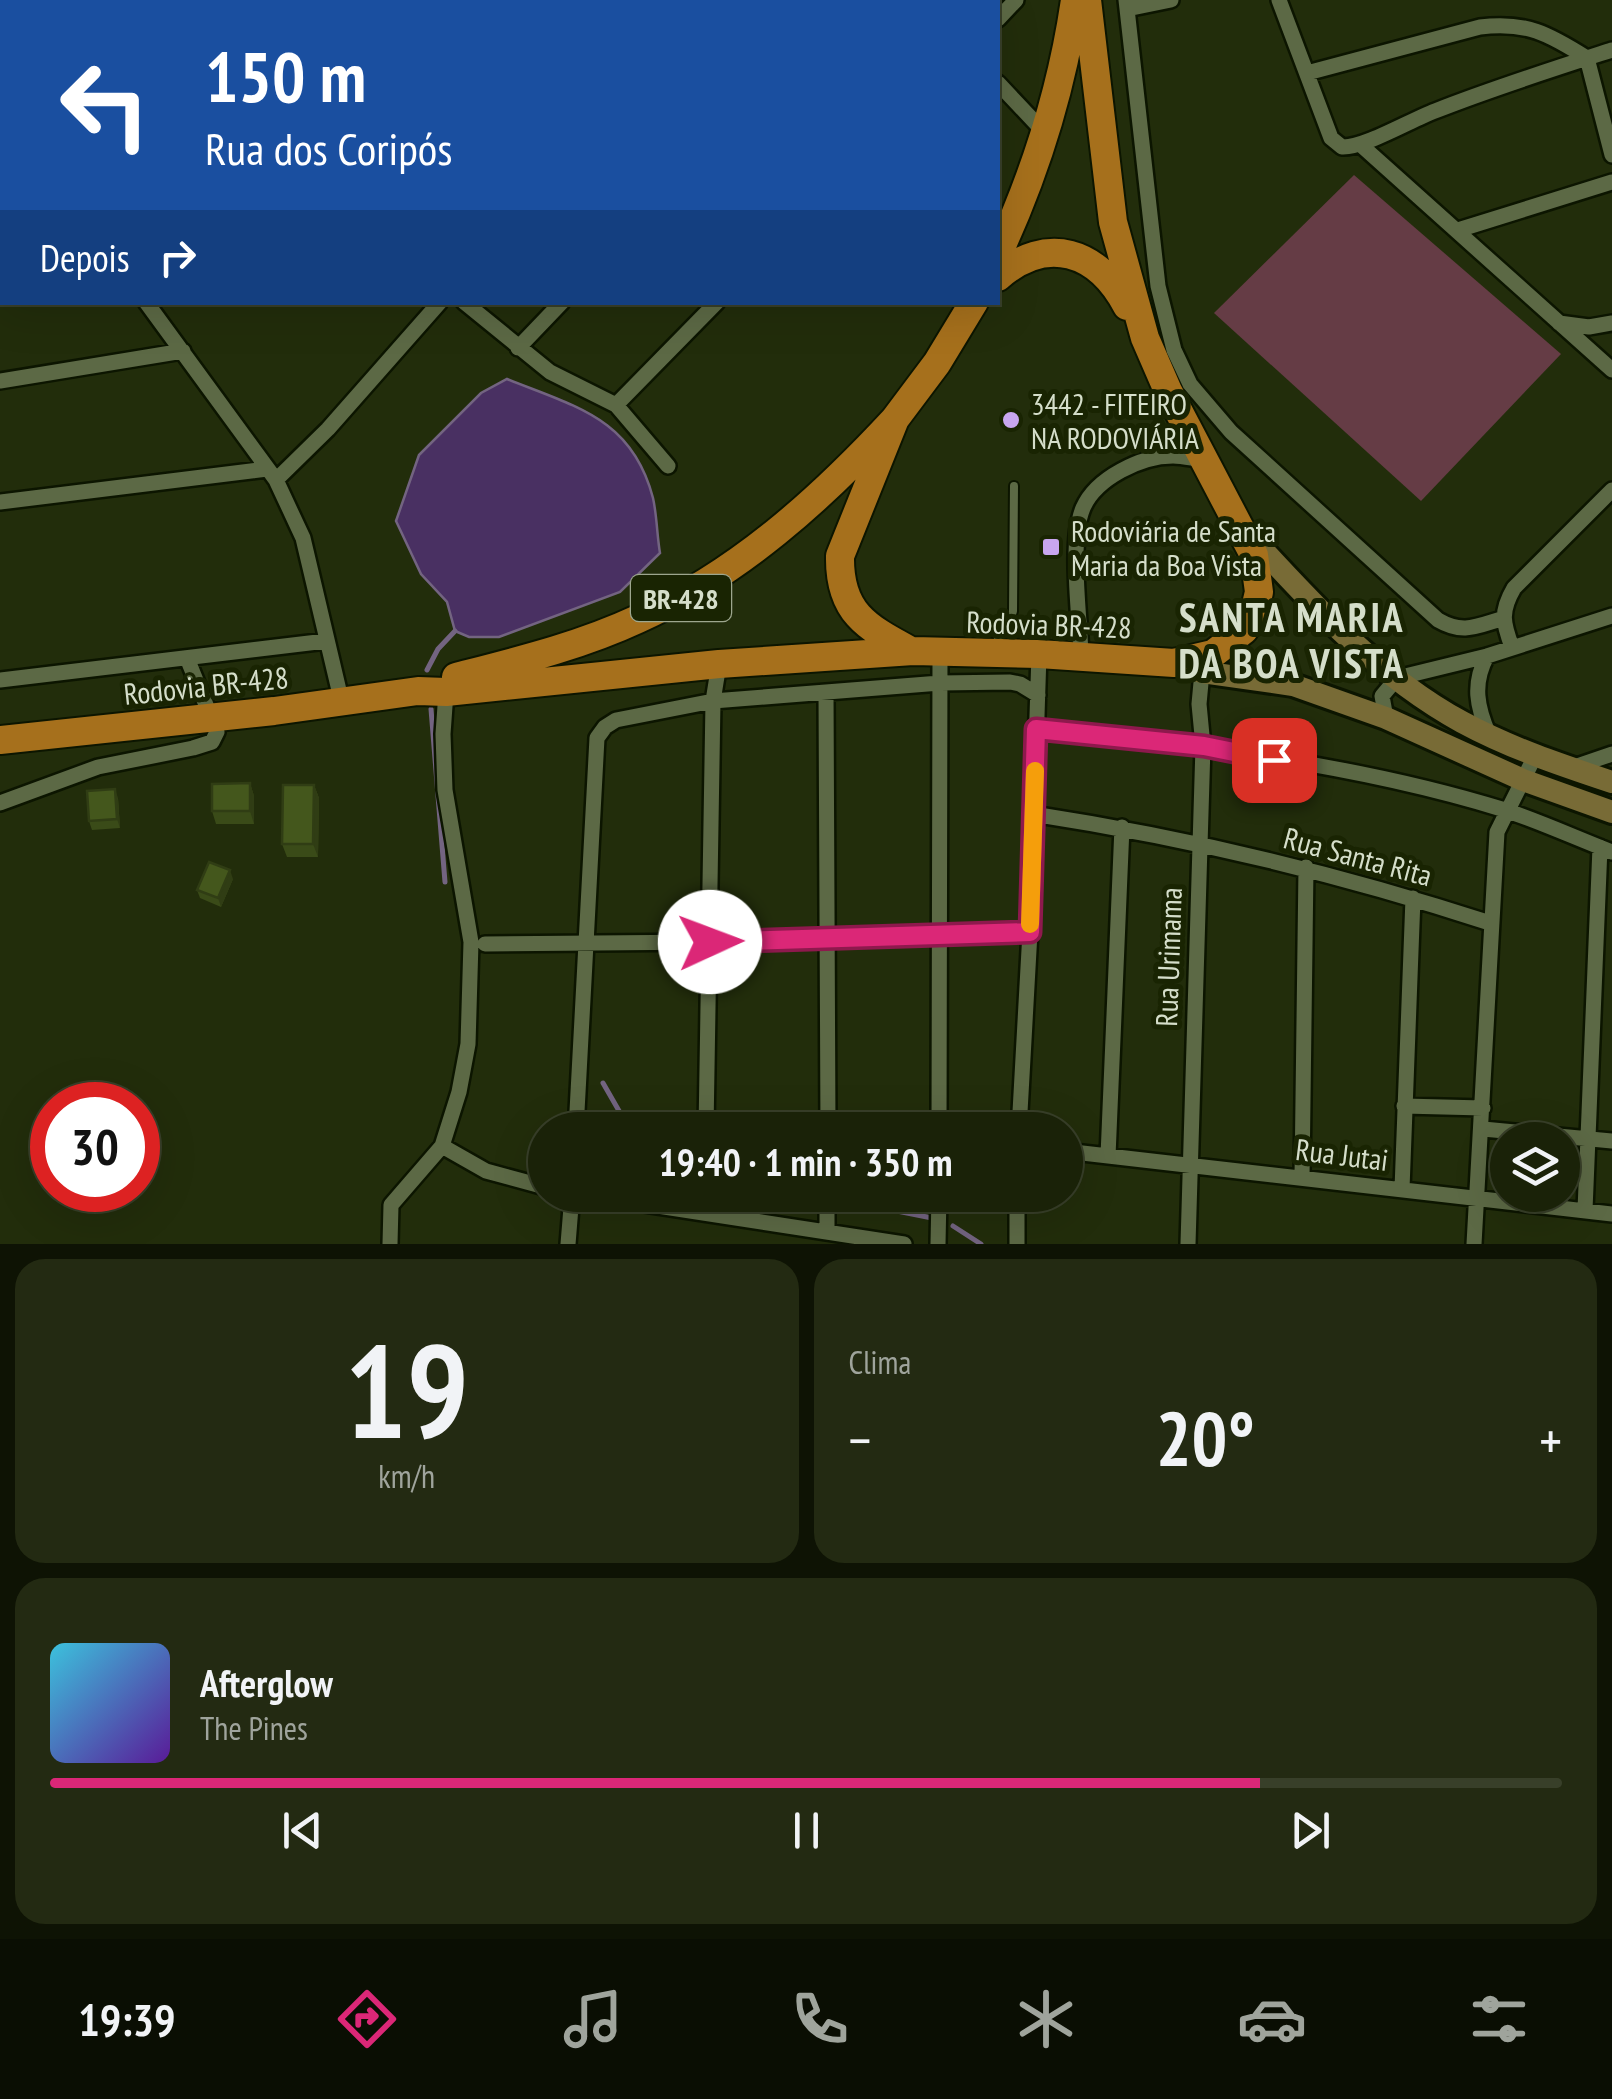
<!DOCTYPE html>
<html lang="pt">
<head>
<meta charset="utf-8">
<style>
	:root { --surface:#1a2208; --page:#232a12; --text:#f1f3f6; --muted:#9fa49c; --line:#383f29; --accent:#db2777 }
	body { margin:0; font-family:"PT Sans Narrow",sans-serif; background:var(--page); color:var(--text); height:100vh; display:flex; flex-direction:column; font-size:38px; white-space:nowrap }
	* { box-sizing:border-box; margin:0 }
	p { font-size:32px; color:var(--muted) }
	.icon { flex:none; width:55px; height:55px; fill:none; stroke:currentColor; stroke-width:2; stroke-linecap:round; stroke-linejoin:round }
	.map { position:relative; height:1244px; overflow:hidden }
	.side { display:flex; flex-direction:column; gap:15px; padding:15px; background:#0e1304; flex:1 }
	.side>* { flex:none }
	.hud { position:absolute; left:0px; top:0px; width:1000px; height:305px; box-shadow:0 10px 40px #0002,0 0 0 2px var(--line); background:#1a4fa0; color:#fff; overflow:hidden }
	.buttons { position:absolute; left:1490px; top:1122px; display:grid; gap:20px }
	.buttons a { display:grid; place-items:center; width:90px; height:90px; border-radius:50%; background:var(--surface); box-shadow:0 10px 40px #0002,0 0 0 2px var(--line); font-size:50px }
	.speed { position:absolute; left:30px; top:1082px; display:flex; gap:20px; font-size:50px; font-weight:700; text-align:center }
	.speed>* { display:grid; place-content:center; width:130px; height:130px; border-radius:50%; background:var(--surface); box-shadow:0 10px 40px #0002,0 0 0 2px var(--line); line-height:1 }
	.speed .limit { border:15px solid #d22; background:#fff; color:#111 }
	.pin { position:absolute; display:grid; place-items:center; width:85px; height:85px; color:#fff; margin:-42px; border-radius:20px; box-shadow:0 5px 15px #0006 }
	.me { position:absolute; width:110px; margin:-55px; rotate:88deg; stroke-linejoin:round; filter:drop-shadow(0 0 8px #0008) }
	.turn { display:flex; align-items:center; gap:35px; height:210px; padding:0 40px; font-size:45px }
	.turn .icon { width:130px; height:130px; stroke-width:2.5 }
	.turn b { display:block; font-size:70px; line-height:85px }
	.then { display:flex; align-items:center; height:95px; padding:0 40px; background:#0003; gap:20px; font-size:38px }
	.big { font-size:75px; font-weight:700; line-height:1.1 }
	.side .card { flex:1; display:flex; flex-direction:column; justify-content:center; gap:15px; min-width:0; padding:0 35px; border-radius:30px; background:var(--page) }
	.side .dial { align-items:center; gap:0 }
	.dial b { font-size:130px; line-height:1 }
	.song { display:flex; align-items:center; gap:30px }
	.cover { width:120px; height:120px; border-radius:15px; background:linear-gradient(135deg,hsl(190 70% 55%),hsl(270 70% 35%)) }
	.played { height:10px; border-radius:5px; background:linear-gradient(90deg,var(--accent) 80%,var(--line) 80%) }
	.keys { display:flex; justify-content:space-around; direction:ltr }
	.heat { display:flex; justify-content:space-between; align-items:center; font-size:55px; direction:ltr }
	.side .tiles { flex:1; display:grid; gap:15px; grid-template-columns:1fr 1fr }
	.card:last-child { grid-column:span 2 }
	.trip { position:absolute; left:528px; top:1112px; width:555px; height:100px; border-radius:50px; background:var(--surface); box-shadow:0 10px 40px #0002,0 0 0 2px var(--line); font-weight:700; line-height:100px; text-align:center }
	.menu { display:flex; height:160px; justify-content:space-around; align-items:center; background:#0a0e03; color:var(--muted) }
	.menu .icon { width:70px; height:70px }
	.menu .active { color:var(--accent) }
	.menu b { font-size:45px; color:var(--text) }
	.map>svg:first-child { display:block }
</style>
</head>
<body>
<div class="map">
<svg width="1612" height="1244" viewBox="0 0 1612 1244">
	<rect width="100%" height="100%" fill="#222d0b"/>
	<path fill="#653c45" d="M1354,175L1561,354L1421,501L1214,313Z"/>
	<path fill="#493062" stroke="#736481" stroke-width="2.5" d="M507,379C576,407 632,418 653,498C657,516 657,536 660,553L620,592L499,637H469L455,631L447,602L421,574L396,521L419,455L481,393Z"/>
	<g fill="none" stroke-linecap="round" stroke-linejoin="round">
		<path stroke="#736481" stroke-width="5" d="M427,670L438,649L455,631
			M431,709L445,882
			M603,1083L630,1130
			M842,1200L937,1219
			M953,1226L981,1244"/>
		<g stroke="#0c1500" stroke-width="12">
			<path id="service" d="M993,647L1009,624L1013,611L1014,486"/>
		</g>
		<g stroke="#0c1500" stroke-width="20">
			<path id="minor" d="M116,0L118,2
				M341,0L344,2
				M522,0L524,2
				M666,0L669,2
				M918,0L920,2
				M1126,0L1158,286L1174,350L1190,384L1231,432L1438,620C1462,634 1475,627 1501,619
				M1279,0L1331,138L1342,147C1364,148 1411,120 1435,111C1493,88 1553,69 1612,50
				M359,2L362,0
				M644,2L645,0
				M702,2L705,0
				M857,2L860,0
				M1127,9L1171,0
				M998,19L1016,0
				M1307,73L1480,27C1526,21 1549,34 1587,58L1612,155
				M998,83L1046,134
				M0,114L2,117
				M1362,146L1612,370
				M1458,230L1612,182
				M0,266L2,265
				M146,302L276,480L303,538L342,703
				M464,302L550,372L616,405L668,466
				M1559,323L1589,327L1612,323
				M518,348L562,302
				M0,381L183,351
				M616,405L717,302
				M276,480L328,429L440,302
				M0,502L267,469
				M1512,647C1503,623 1500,612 1514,588L1612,490
				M1081,655C1080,618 1069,541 1083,508C1096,478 1141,456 1173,456C1183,456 1194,459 1204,460
				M1487,656C1472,684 1477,707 1489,735
				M0,680L326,641
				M826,692L828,1130
				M1386,718L1382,696L1397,678L1487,656L1612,616
				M1036,729C1193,745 1353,763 1505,810C1541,822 1576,838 1612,852
				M1571,768L1612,754
				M0,803L98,767L193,748L212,742L217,732L187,658
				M1033,814C1189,838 1340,874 1490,923
				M485,944L710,942L1030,932
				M1404,1106L1483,1108
				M1483,1129L1612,1141
				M576,1130L597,738L605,727L616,720L713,701L940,683L1010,682L1020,684L1038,695
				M706,1130L713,701L719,664
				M939,1130L940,652
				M1019,1130L1030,932L1039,654
				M442,1146L486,1171L545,1187
				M1065,1151L1612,1214
				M1108,1156L1122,827
				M1302,1177L1306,867
				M1402,1189L1413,898
				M586,1195L904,1244
				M1585,1210L1600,847
				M827,1231V1195
				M390,1244L391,1205L442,1146L459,1092L468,1044L471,942L445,790L443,734L446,692
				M568,1244L572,1195
				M938,1244L939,1195
				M1017,1244V1195
				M1188,1244L1203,746L1199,704L1202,672
				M1474,1244L1497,832L1535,756"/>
		</g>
		<g stroke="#0c1500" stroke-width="28">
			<path id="secondary" d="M1249,535C1312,604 1379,677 1462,722C1510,748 1561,765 1612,782
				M1174,663L1202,672L1293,685L1386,718L1523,780L1612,812"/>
		</g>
		<g stroke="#0c1500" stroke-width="32">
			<path id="trunk" d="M998,254C1036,172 1062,89 1075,0
				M998,277C1047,234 1098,251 1127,306
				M911,651C866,627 839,612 840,556L895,419L937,363L974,302
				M456,677C518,661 580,646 638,619C739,573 820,500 895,419
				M0,740L274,711L418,691L446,692L719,664L913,651L1039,654L1174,663L1213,654L1244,630L1254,613L1259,592L1254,555L1168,391L1145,338L1113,222L1087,0"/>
		</g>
		<use href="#service" stroke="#5c6945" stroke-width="8"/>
		<use href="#minor" stroke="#5c6945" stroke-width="15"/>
		<use href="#secondary" stroke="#786b36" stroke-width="22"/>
		<use href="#trunk" stroke="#a6701c" stroke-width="28"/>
	</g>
	<path fill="#3a4b18" d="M250,783L254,796V824H216L212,811Z
		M314,785L319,798L318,857H287L282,844Z
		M118,798L120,828L92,830L89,821Z
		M233,879L221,907L200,898L197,890Z"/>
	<path fill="#303d14" d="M250,783L254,796V824L250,811Z
		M314,785L319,798L318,857L313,844Z
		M115,789L118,798L120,828L117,819Z
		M230,870L233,879L221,907L218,898Z"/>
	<path fill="#44571c" stroke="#303d14" stroke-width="2.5" d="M250,783V811H212V784Z
		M283,785H314L313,844H282Z
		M115,789L117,819L89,821L87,791Z
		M209,862L230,870L218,898L197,890Z"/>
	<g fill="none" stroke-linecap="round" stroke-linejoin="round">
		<g stroke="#8e194d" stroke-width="25">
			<path id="route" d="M710,942L1030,932L1036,729L1204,746L1274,760"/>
		</g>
		<use href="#route" stroke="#db2777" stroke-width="18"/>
		<path stroke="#f59e0b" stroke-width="18" d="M1030,924L1035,771"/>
	</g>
	<g fill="#c8a6ef" stroke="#192402" stroke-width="4">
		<circle cx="1011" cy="420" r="10"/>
		<rect x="1041" y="537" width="20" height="20" rx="5"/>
	</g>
	<g text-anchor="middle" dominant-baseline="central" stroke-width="10" stroke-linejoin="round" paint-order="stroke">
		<rect fill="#192402" stroke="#9da68e" stroke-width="2.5" x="631" y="575" width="100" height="46" rx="8"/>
		<g font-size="28" font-weight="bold" fill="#d5deca">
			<text x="681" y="598">BR-428</text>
		</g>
		<g font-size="30" fill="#d5deca" stroke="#192402" text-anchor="start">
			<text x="1031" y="403">3442 - FITEIRO<tspan x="1031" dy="34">NA RODOVIÁRIA</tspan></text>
			<text x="1071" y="530">Rodoviária de Santa<tspan x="1071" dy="34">Maria da Boa Vista</tspan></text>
		</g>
		<g font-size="30" fill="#d5deca" stroke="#192402">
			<text transform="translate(1049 624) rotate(2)">Rodovia BR-428</text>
			<text transform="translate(206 685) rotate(-6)">Rodovia BR-428</text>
			<text transform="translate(1358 856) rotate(15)">Rua Santa Rita</text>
			<text transform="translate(1168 957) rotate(-88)">Rua Urimama</text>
			<text transform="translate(1342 1154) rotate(7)">Rua Jutai</text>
		</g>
		<g font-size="40" font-weight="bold" letter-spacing="2.5" fill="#d5deca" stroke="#192402">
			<text x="1292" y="617">SANTA MARIA<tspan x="1292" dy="46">DA BOA VISTA</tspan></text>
		</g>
	</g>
</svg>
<div class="buttons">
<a><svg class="icon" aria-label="layers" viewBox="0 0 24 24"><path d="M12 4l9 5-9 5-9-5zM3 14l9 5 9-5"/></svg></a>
</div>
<div class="speed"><div class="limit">30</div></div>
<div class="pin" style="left:1274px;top:760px;background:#d93025"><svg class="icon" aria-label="arrive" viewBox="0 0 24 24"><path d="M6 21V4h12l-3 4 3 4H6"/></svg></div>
<svg class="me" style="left:710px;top:942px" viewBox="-20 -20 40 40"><circle r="19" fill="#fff"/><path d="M0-13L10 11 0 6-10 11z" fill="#db2777"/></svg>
<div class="trip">19:40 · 1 min · 350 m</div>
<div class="hud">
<div class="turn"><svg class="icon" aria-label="left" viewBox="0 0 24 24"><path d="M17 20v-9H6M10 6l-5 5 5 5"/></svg><div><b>150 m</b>Rua dos Coripós</div></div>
<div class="then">Depois<svg class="icon" aria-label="right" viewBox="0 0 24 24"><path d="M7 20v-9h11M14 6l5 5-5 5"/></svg></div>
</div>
</div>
<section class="side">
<div class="tiles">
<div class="card dial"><b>19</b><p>km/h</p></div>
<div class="card"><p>Clima</p>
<div class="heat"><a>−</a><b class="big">20°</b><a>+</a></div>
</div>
<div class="card">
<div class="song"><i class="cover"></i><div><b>Afterglow</b><p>The Pines</p></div></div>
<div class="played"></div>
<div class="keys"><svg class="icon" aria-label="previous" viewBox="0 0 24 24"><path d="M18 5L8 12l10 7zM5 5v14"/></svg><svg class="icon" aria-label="pause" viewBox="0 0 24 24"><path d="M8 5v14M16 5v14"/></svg><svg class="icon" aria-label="next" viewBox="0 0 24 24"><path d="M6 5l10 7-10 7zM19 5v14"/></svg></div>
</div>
</div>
</section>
<nav class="menu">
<b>19:39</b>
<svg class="icon active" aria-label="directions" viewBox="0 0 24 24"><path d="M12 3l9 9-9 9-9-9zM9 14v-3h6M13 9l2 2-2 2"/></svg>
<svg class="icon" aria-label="music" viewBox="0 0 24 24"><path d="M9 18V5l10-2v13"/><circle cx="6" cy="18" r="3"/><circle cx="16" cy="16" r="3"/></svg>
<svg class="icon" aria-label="phone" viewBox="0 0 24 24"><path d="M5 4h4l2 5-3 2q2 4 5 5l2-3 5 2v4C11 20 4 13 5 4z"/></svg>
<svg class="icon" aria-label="climate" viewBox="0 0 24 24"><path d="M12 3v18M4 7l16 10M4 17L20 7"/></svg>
<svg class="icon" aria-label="car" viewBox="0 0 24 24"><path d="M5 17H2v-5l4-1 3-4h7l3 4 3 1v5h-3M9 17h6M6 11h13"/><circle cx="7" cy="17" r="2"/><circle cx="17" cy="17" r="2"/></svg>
<svg class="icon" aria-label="filters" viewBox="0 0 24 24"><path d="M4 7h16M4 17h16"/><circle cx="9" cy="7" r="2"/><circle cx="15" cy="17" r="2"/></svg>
</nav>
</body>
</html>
